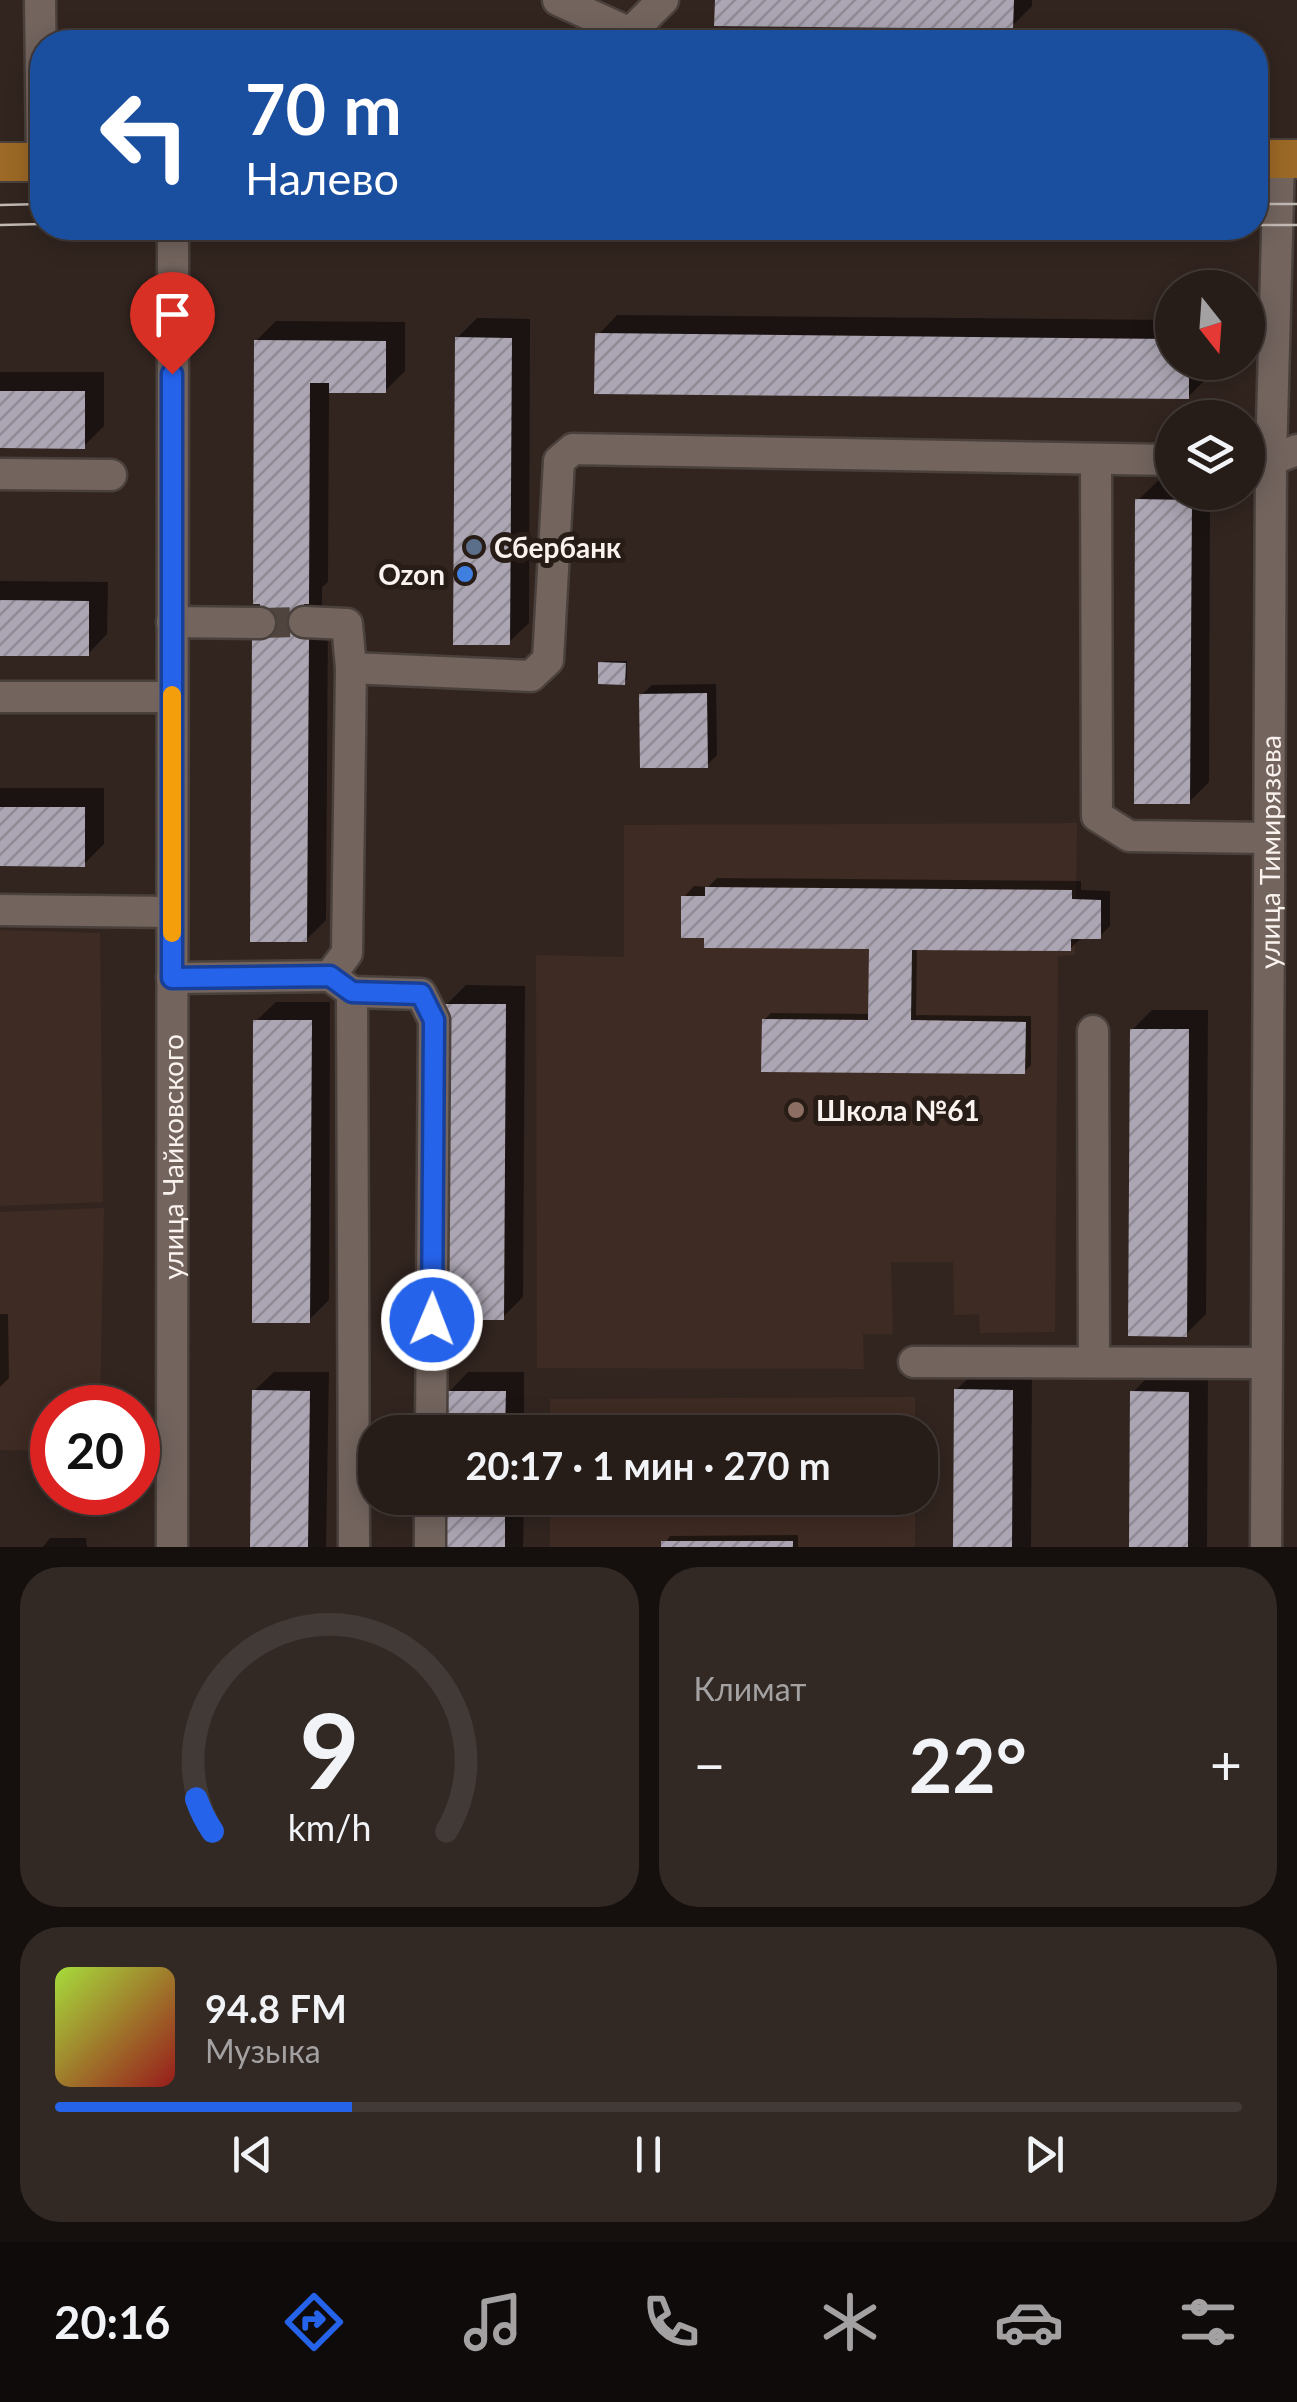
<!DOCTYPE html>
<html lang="ru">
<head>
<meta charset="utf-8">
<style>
	:root { --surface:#261c18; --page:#322925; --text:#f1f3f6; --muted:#a4a1a2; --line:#423a37; --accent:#2563eb }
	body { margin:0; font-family:Lato,sans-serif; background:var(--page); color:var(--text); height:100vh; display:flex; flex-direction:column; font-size:38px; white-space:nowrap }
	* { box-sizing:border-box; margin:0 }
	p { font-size:32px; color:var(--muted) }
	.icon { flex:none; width:55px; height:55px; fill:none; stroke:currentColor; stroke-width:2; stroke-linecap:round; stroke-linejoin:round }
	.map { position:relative; height:1547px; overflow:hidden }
	.sheet { display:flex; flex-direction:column; gap:20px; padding:20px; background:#150f0d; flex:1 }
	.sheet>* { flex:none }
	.hud { position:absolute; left:30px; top:30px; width:1238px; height:210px; border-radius:40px; box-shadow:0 5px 25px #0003,0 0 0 2px var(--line); background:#1a4fa0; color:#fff; overflow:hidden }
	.needle { width:65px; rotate:163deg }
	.controls { position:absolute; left:1155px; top:270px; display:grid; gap:20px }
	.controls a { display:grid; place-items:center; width:110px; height:110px; border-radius:50%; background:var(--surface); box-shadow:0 5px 25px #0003,0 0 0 2px var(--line); font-size:50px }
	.speed { position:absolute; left:30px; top:1385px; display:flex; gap:20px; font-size:50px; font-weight:700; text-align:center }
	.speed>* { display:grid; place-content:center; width:130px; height:130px; border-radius:50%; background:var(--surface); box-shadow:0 5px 25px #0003,0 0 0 2px var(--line); line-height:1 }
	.speed .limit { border:15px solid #d22; background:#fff; color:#111 }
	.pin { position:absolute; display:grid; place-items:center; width:85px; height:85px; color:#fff; margin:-102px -42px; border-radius:50% 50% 50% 0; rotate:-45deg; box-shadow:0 0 10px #0007 }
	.pin .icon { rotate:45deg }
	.me { position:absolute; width:110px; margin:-55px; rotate:1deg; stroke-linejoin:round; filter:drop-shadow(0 0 8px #0008) }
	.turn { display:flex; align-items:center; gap:35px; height:210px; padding:0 50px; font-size:45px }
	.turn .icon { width:130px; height:130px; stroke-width:2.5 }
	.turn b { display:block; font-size:70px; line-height:85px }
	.big { font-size:75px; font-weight:700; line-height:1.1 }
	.sheet .card { flex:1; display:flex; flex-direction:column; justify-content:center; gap:15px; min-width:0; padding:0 35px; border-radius:40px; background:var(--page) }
	.sheet .dial { align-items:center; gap:0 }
	.dial svg { height:260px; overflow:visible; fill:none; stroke:var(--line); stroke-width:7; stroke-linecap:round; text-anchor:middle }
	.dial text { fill:var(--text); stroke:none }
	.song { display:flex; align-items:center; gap:30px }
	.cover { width:120px; height:120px; border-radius:15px; background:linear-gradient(135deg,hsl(80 70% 55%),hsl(0 70% 35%)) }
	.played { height:10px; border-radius:5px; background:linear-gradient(90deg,var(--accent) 25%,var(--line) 25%) }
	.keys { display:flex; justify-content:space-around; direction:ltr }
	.heat { display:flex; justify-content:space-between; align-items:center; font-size:55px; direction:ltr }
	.sheet .tiles { flex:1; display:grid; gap:20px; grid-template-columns:1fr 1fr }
	.card:last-child { grid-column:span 2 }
	.trip { position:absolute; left:358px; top:1415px; width:580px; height:100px; border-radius:40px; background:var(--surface); box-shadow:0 5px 25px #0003,0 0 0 2px var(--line); font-weight:700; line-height:100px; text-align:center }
	.tab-bar { display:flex; height:160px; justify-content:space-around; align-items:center; background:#0f0b0a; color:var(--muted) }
	.tab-bar .icon { width:70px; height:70px }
	.tab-bar .current { color:var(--accent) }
	.tab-bar b { font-size:45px; color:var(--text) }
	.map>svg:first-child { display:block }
</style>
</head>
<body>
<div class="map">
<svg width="1297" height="1547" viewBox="0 0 1297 1547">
	<defs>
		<pattern id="building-hatch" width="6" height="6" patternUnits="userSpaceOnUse" patternTransform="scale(2.5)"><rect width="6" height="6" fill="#aca6b4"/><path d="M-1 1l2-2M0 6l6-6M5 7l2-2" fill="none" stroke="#8f8a93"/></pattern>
	</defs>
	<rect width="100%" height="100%" fill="#322520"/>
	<path fill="#3e2b23" d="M1077,823L1075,955L1058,956L1055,1332L980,1333L979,1314L954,1315L953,1262H891L893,1334H863L864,1369L537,1368L536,955L624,957V825Z
		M0,930L100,933L103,1202L0,1206Z
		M104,1208L100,1407L52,1408V1451L0,1450V1212Z
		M915,1397V1432H550V1399Z
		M550,1498H915V1547H550Z"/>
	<path fill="#0007" d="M717,0H1032V6L1012,26Z
		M617,315L1172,320V362H1208V377L1188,397L598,335Z
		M477,318L530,319L529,623L509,642L457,338Z
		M276,321L405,322V371L385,391H329L328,582L322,587V619H328L326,920L306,940L254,639L263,630L256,341Z
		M0,372H104V426L84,446H0Z
		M1158,481H1172V492H1210L1209,782L1189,802L1138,500Z
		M0,581L108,582L107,634L88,654L0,653Z
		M604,661H627V679L624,682L601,664Z
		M716,684L717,755L707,765L641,695L652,685Z
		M0,788H104V844L84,864H0Z
		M717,878L1081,881V890L1110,891V926L1100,936L1080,939L1070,949L917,947L916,1015L1031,1016V1065L1024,1072L764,1020L771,1013L871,1014L872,947L707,936L684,897L694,886L708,887Z
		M466,985L525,986L523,1297L503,1317L446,1005Z
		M276,1002H330L329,1300L309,1320L256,1021Z
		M1152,1010H1208L1206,1314L1186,1334L1132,1030Z
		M0,1314H8L9,1378L0,1387Z
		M976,1371H1032L1031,1547H955L956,1390Z
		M274,1372H329L326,1547H252L254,1391Z
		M468,1372H524V1432H448L449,1392Z
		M1152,1373H1208L1207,1547H1132L1133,1392Z
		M448,1498H524L523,1547H448Z
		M798,1535V1547H663L670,1536Z
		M50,1538H86L87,1547H43Z"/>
	<path fill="url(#building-hatch)" d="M715,0H1014L1013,29L714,26Z
		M595,333L1172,339V362H1189V399L594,394Z
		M455,337L512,338L510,645H453Z
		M254,340L386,341V393H329V383H310L309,604H304L303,638H309L307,942H250L252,638H260V604H253Z
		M0,391H85V449L0,448Z
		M1135,499L1192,500L1190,804H1134Z
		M0,600L89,601V656H0Z
		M598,662L626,663L625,685L598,684Z
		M707,693L708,768H640L639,694Z
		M0,807H85V867L0,866Z
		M705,887L1072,890V899L1101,900V939H1071V951L912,950L911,1020L1026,1022L1025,1074L761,1072L762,1019L868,1020L869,949L704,948V938H681V896H705Z
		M444,1004H506L504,1320H442Z
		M253,1020H312L310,1323H252Z
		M1130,1029H1189L1187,1337L1128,1336Z
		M954,1389L1013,1390L1012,1547H953Z
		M252,1390L310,1391L308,1547H250Z
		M446,1391H506L505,1432H446Z
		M1130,1391L1189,1392L1188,1547H1129Z
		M446,1498H505V1547H445Z
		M661,1541H793V1547H661Z"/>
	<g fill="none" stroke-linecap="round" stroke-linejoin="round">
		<path stroke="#50443f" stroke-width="30" stroke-dasharray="30 15" stroke-linecap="butt" d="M260,623L304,622"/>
		<g stroke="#4a403c" stroke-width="35">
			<g id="minor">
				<path d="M40,0L42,162"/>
				<path d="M558,0L630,33"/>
				<path d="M629,42L630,33L663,0"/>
				<path d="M1096,460L1097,816L1129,836L1267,838"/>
				<path d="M1248,460H1271L1297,450"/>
				<path d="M0,474L111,475"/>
				<path d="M172,622L260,623"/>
				<path d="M304,622L347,624L351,668"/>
				<path d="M0,697H172"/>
				<path d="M0,910L172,912"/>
				<path d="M330,976L352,992L354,1547"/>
				<path d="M172,978L330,976L347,953L351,668L531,676L548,660L559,461L573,449L1172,460"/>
				<path d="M352,992L421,994L434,1020L431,1432"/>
				<path d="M1093,1031L1094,1362"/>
				<path d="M914,1362L1265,1363"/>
				<path id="s1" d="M172,1547L173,228"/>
				<path d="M430,1547V1498"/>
				<path id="s2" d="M1266,1547L1271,460L1279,159"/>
			</g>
		</g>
		<g stroke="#4a403c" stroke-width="42">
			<path id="major" d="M1255,159H1297
				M0,162H42"/>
		</g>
		<use href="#minor" stroke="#73645e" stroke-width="30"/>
		<use href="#major" stroke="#9c6926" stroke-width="38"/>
		<path stroke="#c2b9b4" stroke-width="2.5" d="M1255,204H1297
			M0,205L42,204
			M0,225L42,224
			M1255,225H1297"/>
	</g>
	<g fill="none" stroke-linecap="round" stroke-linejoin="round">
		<g stroke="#184099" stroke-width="25">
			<path id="route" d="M172,374V978L330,976L352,992L421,994L434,1020L432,1320"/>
		</g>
		<use href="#route" stroke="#2563eb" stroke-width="18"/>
		<path stroke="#f59e0b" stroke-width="18" d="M172,933V695"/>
	</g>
	<circle fill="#5c6f8a" stroke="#281c17" stroke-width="4" cx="474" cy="547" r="10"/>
	<circle fill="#3f7fe0" stroke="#281c17" stroke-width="4" cx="465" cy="574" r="10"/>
	<circle fill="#8d6e63" stroke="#281c17" stroke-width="4" cx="796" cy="1110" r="10"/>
	<g text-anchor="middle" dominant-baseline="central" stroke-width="10" stroke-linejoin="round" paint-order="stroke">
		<g font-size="28" font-weight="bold" fill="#faf2ee" stroke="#281c17" text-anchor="start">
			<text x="494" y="547">Сбербанк</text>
			<text x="445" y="574" text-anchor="end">Ozon</text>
			<text x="816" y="1110">Школа №61</text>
		</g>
		<g font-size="28" fill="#faf2ee" stroke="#281c17">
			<text stroke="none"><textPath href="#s2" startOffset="695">улица Тимирязева</textPath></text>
			<text stroke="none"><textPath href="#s1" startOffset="390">улица Чайковского</textPath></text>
		</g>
	</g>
</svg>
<div class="controls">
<a><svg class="needle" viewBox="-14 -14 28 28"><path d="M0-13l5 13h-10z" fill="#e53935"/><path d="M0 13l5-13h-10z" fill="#a4a1a2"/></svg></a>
<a><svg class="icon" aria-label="layers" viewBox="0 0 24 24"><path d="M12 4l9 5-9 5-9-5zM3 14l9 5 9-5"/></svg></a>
</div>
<div class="speed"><div class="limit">20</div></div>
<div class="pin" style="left:172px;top:374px;background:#d93025"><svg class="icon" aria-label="arrive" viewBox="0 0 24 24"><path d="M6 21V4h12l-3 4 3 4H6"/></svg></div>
<svg class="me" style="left:432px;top:1320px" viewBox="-20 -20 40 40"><circle r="17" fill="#2563eb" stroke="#fff" stroke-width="3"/><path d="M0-11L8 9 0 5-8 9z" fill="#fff"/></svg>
<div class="trip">20:17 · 1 мин · 270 m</div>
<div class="hud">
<div class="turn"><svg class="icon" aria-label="left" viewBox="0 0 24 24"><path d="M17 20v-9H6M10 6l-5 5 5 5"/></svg><div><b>70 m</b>Налево</div></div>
</div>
</div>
<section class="sheet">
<div class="tiles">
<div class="card dial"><svg viewBox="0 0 100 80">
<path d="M14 69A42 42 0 1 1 86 69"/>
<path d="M14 69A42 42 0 0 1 9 59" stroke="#2563eb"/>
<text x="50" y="56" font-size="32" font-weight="700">9</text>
<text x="50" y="72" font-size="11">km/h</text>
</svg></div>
<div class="card"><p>Климат</p>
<div class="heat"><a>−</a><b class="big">22°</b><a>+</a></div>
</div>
<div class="card">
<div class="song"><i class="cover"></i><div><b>94.8 FM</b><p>Музыка</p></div></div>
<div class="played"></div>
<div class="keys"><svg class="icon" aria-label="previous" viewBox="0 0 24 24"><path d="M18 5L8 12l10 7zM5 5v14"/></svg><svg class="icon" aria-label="pause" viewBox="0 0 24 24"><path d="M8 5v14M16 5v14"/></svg><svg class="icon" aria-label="next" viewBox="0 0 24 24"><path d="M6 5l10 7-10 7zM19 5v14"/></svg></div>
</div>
</div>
</section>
<nav class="tab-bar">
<b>20:16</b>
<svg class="icon current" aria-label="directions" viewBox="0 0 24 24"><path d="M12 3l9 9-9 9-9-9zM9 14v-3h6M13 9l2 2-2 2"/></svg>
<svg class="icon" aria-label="music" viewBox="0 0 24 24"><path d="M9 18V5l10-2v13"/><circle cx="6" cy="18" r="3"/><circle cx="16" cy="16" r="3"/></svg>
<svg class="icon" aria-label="phone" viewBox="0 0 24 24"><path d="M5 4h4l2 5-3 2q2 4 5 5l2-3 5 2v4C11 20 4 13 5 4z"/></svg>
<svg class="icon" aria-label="climate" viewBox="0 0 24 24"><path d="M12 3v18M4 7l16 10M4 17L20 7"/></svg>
<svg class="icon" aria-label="car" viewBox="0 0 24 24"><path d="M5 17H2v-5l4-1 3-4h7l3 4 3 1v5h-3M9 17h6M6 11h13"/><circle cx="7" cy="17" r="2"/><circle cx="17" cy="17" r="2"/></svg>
<svg class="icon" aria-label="filters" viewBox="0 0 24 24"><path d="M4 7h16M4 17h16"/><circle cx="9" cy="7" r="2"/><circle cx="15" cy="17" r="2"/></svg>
</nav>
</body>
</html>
